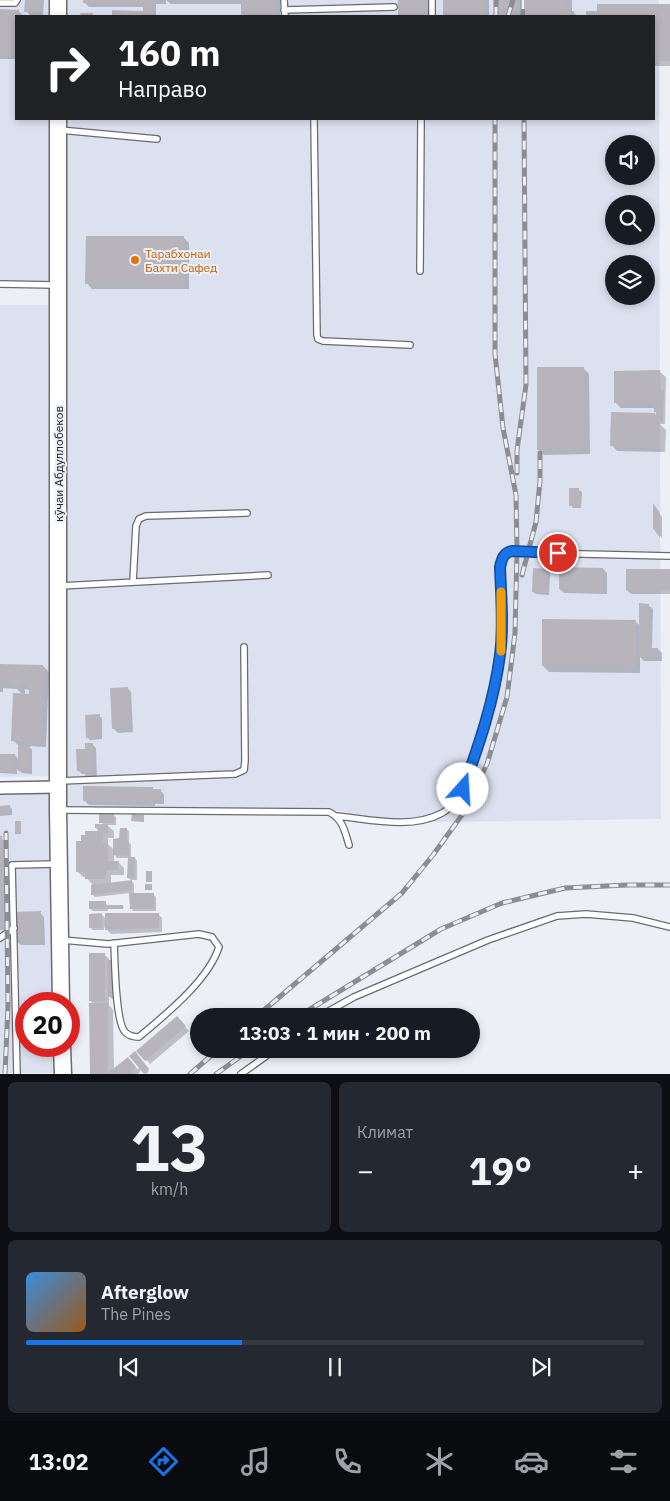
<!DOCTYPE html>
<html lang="ru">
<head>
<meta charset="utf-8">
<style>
	:root { --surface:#171b24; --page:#242831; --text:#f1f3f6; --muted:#9ea1a6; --line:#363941; --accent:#1a73e8 }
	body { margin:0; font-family:"IBM Plex Sans",sans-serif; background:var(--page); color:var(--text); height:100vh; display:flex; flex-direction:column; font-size:19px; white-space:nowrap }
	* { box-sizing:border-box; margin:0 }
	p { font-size:16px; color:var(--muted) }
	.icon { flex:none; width:28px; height:28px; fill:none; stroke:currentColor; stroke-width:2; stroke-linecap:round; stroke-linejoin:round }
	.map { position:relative; height:1074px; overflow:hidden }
	.sheet { display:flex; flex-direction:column; gap:8px; padding:8px; background:#0d0f14; flex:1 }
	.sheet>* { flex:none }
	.hud { position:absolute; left:15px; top:15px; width:640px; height:105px; border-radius:0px; box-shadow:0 2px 8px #0003; background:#202124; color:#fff; overflow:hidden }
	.controls { position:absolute; left:605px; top:135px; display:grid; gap:10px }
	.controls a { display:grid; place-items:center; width:50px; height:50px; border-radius:50%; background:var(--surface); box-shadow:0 2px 8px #0003; font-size:25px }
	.speed { position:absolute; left:15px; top:992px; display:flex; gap:10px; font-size:25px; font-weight:700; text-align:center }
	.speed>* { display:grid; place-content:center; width:65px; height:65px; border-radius:50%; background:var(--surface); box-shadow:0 2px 8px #0003; line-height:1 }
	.speed .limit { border:8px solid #d22; background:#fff; color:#111 }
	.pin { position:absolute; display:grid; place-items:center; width:42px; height:42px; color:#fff; margin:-21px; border:2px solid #fff; border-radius:50%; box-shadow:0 1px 5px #0007 }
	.me { position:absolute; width:55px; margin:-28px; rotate:19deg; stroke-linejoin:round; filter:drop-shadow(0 0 4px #0008) }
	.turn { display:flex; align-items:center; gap:18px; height:105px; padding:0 20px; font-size:22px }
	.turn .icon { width:65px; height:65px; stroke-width:2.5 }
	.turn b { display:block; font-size:35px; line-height:42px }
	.big { font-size:38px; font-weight:700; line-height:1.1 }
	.sheet .widget { flex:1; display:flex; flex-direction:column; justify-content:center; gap:8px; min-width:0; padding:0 18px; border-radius:8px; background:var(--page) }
	.sheet .dial { align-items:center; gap:0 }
	.dial b { font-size:65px; line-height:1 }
	.song { display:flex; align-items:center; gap:15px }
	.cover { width:60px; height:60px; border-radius:8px; background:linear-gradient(135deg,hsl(210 70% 55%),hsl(30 70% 35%)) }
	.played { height:5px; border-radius:2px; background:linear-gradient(90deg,var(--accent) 35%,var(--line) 35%) }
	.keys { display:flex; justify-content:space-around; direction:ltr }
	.heat { display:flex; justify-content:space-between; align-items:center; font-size:28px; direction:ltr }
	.sheet .tiles { flex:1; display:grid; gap:8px; grid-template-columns:1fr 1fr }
	.widget:last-child { grid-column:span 2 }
	.trip { position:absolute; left:190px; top:1008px; width:290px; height:50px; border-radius:25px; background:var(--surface); box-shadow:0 2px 8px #0003; font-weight:700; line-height:50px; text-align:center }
	.menu { display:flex; height:80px; justify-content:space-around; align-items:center; background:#090b0e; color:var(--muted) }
	.menu .icon { width:35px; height:35px }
	.menu .active { color:var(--accent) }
	.menu b { font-size:22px; color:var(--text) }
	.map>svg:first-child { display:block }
</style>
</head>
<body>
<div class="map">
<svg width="670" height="1074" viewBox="0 0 670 1074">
	<rect width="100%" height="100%" fill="#edeff7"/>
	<path fill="#dce1ef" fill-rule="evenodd" d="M0,0H49V16H16V119H50L51,285L0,287Z
		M67,0H659L661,819L387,823L341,811L61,809L66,119H654V16H67ZM614,144H646V176H614ZM614,204H646V236H614ZM614,264H646V296H614Z
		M0,305H48L49,776L0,777Z
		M55,794L56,1004H26V1046H56V1073H0V795Z"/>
	<path fill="#0003" fill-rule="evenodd" d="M26,0H44L43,16H31L26,11Z
		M85,0H166V4H156V16H113V12H144L145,7H89L85,3Z
		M166,0H280V16H242V4H171Z
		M400,0H429V16H400Z
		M444,0H489V16H444Z
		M496,0H523V16H496Z
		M527,0H572V12L578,16H527Z
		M670,6V66H654V16H587V12Z
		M0,11H18L24,16H16V59H0Z
		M183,237L189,243V289H92L87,283Z
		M583,368L589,374L590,454L544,455L539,449Z
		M660,372L666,377L665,424H660L666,430L665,452L617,451L612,445L655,414L657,417L656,408H621L616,403Z
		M579,490L582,492L581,508H573L571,505Z
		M654,506L662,517V538L654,527Z
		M603,569L607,573V594L564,593L560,589Z
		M547,570L550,573L549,595L536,594L533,592Z
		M670,570V594H631L627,590Z
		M648,605L653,609L652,649H658L662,653V661H644L640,657V673L549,672L543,666L635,621L640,626Z
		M0,665L43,666L49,672L46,747L29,746L32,750V774L22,773L17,769V774L0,773V755H15L19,760V746L13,740L23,695L17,689L3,688V692H0ZM25,689L30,690V695H25Z
		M127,688L131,692L133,732L118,733L114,729Z
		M99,716L102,718V739L90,740L87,737Z
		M92,744L96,748L97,780H91L87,774H82L78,770L86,750Z
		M152,788L154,790H160L164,795V804H155V806L89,805L85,801Z
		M9,806L12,809V815L0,816V807Z
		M113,815L116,817V825H107L114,831V838H108V844L114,850L127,829L129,832V842L131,845V858H135L137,861V880H131L128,877L129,858H117L114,854V862H118L124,868V875H111V884L132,881L134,884V894H153L156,897V911H133L131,908V893L95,897L92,894V884L86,877H83L77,871L82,842L99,832L96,828L104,825L101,822Z
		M0,837L7,843L8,930H0Z
		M105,902L108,906H123L124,908H108V911H93L90,909Z
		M40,913L44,917L45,945H21L16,941Z
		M158,914L162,918V932L111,934L104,927V930H93L90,927L102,915L107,920Z
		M105,955L109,959V962H112L115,999H112L109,996V1005L113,1010L114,1071L132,1063L137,1069L144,1066L149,1071L146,1074L141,1070L138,1074H91L94,1004L90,1001Z
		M181,1022L189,1031L150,1064L138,1051Z"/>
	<path fill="#b8b4bb" d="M25,0H40L39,12H24Z
		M83,0H143V4L83,3Z
		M143,0H152V16H112V10L143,11Z
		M241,0H274L275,16H241Z
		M398,0H424V16H398Z
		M443,0H483V16H443Z
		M494,0H518L517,16H494Z
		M526,0H567V11H574V16H526Z
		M597,4H670V61H654V16H586V11H597Z
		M0,9L19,10V16H16V41H0Z
		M80,13H93V16H81Z
		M0,42H16V55L0,56Z
		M86,236H184V284H85Z
		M537,367H584V449L537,450Z
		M660,370L661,390H664L663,422H656V412H654V403L661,402L614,403V371Z
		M611,412L655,413V423H660V447L610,446Z
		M569,488H579V506H569Z
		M653,503L660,513V538L653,528Z
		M559,567L603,568V590L559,589Z
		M533,568L548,569L547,593L532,592Z
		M626,569H670V590H626Z
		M639,603L649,604V648H658V657H639Z
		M542,619L636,620L635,668L542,666Z
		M0,664L43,665L41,742L11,741L13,693L29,694V684H20V687H14V683H0Z
		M128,687L130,728L112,729L110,688Z
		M100,714V737L86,738L85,715Z
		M85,743H93V776H85V771H77L76,749H85Z
		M18,746H30V771H18Z
		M0,754H15V771H0Z
		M83,786L153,787V789H161V801L152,800V802L83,801Z
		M10,805V813L0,814V806Z
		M99,813L114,814V823H99Z
		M132,814L144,815V822L131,821Z
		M15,821H21V834H15Z
		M95,824H108V833H103V842H108V861H119L118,870H106V879H85V872H76V841H81V835H85V831H98V828H95Z
		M120,828H127V841H129V856L113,855V839L119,838Z
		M0,836H2V924H0Z
		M128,857H135L134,878H127Z
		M146,871H152V882H146Z
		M132,880V890L91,895V885Z
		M145,884H152V890H145Z
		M129,893H154V909H130Z
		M89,901H106V909H89Z
		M107,905H123V909H107Z
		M41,911V941H15V912Z
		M102,913V928H89V914Z
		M105,913H159V928L105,930Z
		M89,953H105V1001H89Z
		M107,960H113V997H108Z
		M89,1003H108V1073L128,1057L136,1067L132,1071L135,1074H90Z
		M177,1016L186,1026L145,1061L136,1051Z
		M135,1051L149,1069L144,1074L129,1056Z"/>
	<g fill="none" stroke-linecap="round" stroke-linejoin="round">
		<g stroke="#696b72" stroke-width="8">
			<path id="lane" d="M284,0L285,16
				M0,3H15L17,0
				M284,10L394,7
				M432,16V0
				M314,119L317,335L318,339L323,341L410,345
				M60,130L157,139
				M420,271L421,119
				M0,284L55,285
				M133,582L136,526L139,519L146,516L247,513
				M60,586L268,575
				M60,781L235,774L244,770L245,761L244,647
				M60,810L329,812C343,819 345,832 349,845
				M337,816C369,819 411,830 442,813C446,811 453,805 456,801C465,791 468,775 472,763C489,716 501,668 502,618C502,599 495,568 507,552L517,551L539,553L670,556
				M0,938L14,928
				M62,940L108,944L199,934L212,937L219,947C208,981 165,1015 139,1037C133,1037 129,1036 125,1032C115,1021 115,960 114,943
				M320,1016L354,997L488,940L557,916L586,914L633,918L670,927
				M17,1074L12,865L56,864
				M241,1074L276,1049"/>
		</g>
		<g stroke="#696b72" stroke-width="14">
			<path id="street" d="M0,788L58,787"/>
		</g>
		<g stroke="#696b72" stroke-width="19">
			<path id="secondary" d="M58,0V16
				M58,119V810L61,1004
				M62,1046L63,1074"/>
		</g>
		<use href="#lane" stroke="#fff" stroke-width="5.5"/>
		<use href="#street" stroke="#fff" stroke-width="11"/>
		<use href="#secondary" stroke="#fff" stroke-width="16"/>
		<g stroke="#8b8d92" stroke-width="5">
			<path id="rail" d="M523,0V16
				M496,16V0
				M508,16L513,0
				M517,473V450L526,385L524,119
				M522,575L536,522L540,481V453
				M257,1016L402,893L433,855L462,815L487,764L507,697L515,633L517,551L516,495L503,428L495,354V119
				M299,1016L441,929L502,903L565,888L627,885H670
				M5,1074L8,1006L6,833
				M190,1074L219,1049
				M216,1074L251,1049"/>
		</g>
		<use href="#rail" stroke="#edeff7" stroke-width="3" stroke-dasharray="9" stroke-linecap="butt"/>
	</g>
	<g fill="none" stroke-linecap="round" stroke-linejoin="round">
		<g stroke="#114b97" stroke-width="12">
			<path id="route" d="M463,789C479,745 494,701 500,655C504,626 501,596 500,567C502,559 503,553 512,551L558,553"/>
		</g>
		<use href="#route" stroke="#1a73e8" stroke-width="9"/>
		<path stroke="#f59e0b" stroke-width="9" d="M501,651V592"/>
	</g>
	<circle fill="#e8710a" stroke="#edeff7" stroke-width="2" cx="135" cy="260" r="5"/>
	<g text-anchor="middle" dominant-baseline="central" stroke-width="4" stroke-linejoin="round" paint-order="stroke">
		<g font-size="12" fill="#c56008" stroke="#edeff7" text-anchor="start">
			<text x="145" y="253">Тарабхонаи<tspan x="145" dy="14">Бахти Сафед</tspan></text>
		</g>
		<g font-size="12" fill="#212225" stroke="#edeff7">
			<text transform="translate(58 464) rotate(-90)">кӯчаи Абдуллобеков</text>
		</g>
	</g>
</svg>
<div class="controls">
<a><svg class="icon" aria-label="sound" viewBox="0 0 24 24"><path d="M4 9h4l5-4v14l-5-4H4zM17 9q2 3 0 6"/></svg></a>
<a><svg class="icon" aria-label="search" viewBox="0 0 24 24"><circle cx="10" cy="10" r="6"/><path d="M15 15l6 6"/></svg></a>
<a><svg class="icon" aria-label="layers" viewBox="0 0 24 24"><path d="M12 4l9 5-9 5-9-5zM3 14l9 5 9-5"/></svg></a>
</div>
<div class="speed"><div class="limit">20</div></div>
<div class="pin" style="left:558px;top:553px;background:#d93025"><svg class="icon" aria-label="arrive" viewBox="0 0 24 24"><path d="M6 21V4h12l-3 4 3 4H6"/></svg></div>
<svg class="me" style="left:463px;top:789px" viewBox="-20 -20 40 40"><circle r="19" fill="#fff"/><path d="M0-13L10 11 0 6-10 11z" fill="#1a73e8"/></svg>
<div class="trip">13:03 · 1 мин · 200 m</div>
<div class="hud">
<div class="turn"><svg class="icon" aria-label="right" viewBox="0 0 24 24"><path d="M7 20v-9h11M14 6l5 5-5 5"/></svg><div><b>160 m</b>Направо</div></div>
</div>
</div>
<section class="sheet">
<div class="tiles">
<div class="widget dial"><b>13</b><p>km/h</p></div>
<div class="widget"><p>Климат</p>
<div class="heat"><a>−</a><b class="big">19°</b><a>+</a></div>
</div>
<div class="widget">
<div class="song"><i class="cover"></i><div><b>Afterglow</b><p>The Pines</p></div></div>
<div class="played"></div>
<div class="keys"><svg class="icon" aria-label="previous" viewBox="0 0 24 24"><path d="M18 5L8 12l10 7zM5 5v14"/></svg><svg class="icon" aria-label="pause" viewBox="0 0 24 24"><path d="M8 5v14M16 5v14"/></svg><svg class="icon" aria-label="next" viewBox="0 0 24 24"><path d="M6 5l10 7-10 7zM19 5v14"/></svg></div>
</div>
</div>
</section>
<nav class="menu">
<b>13:02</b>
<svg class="icon active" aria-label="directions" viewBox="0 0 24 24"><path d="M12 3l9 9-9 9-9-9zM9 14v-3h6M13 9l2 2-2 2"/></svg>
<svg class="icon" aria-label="music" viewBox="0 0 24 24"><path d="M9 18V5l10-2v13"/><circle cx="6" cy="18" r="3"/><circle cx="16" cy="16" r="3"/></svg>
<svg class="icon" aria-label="phone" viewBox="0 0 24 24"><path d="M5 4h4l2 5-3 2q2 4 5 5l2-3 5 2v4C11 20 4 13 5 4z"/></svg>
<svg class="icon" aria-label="climate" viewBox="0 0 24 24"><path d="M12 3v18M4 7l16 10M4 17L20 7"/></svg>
<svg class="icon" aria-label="car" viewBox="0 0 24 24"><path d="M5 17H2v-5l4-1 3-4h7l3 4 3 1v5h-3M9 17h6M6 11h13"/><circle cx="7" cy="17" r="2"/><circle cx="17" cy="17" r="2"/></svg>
<svg class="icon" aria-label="filters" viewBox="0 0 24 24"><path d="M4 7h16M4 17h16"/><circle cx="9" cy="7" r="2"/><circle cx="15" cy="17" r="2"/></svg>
</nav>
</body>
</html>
